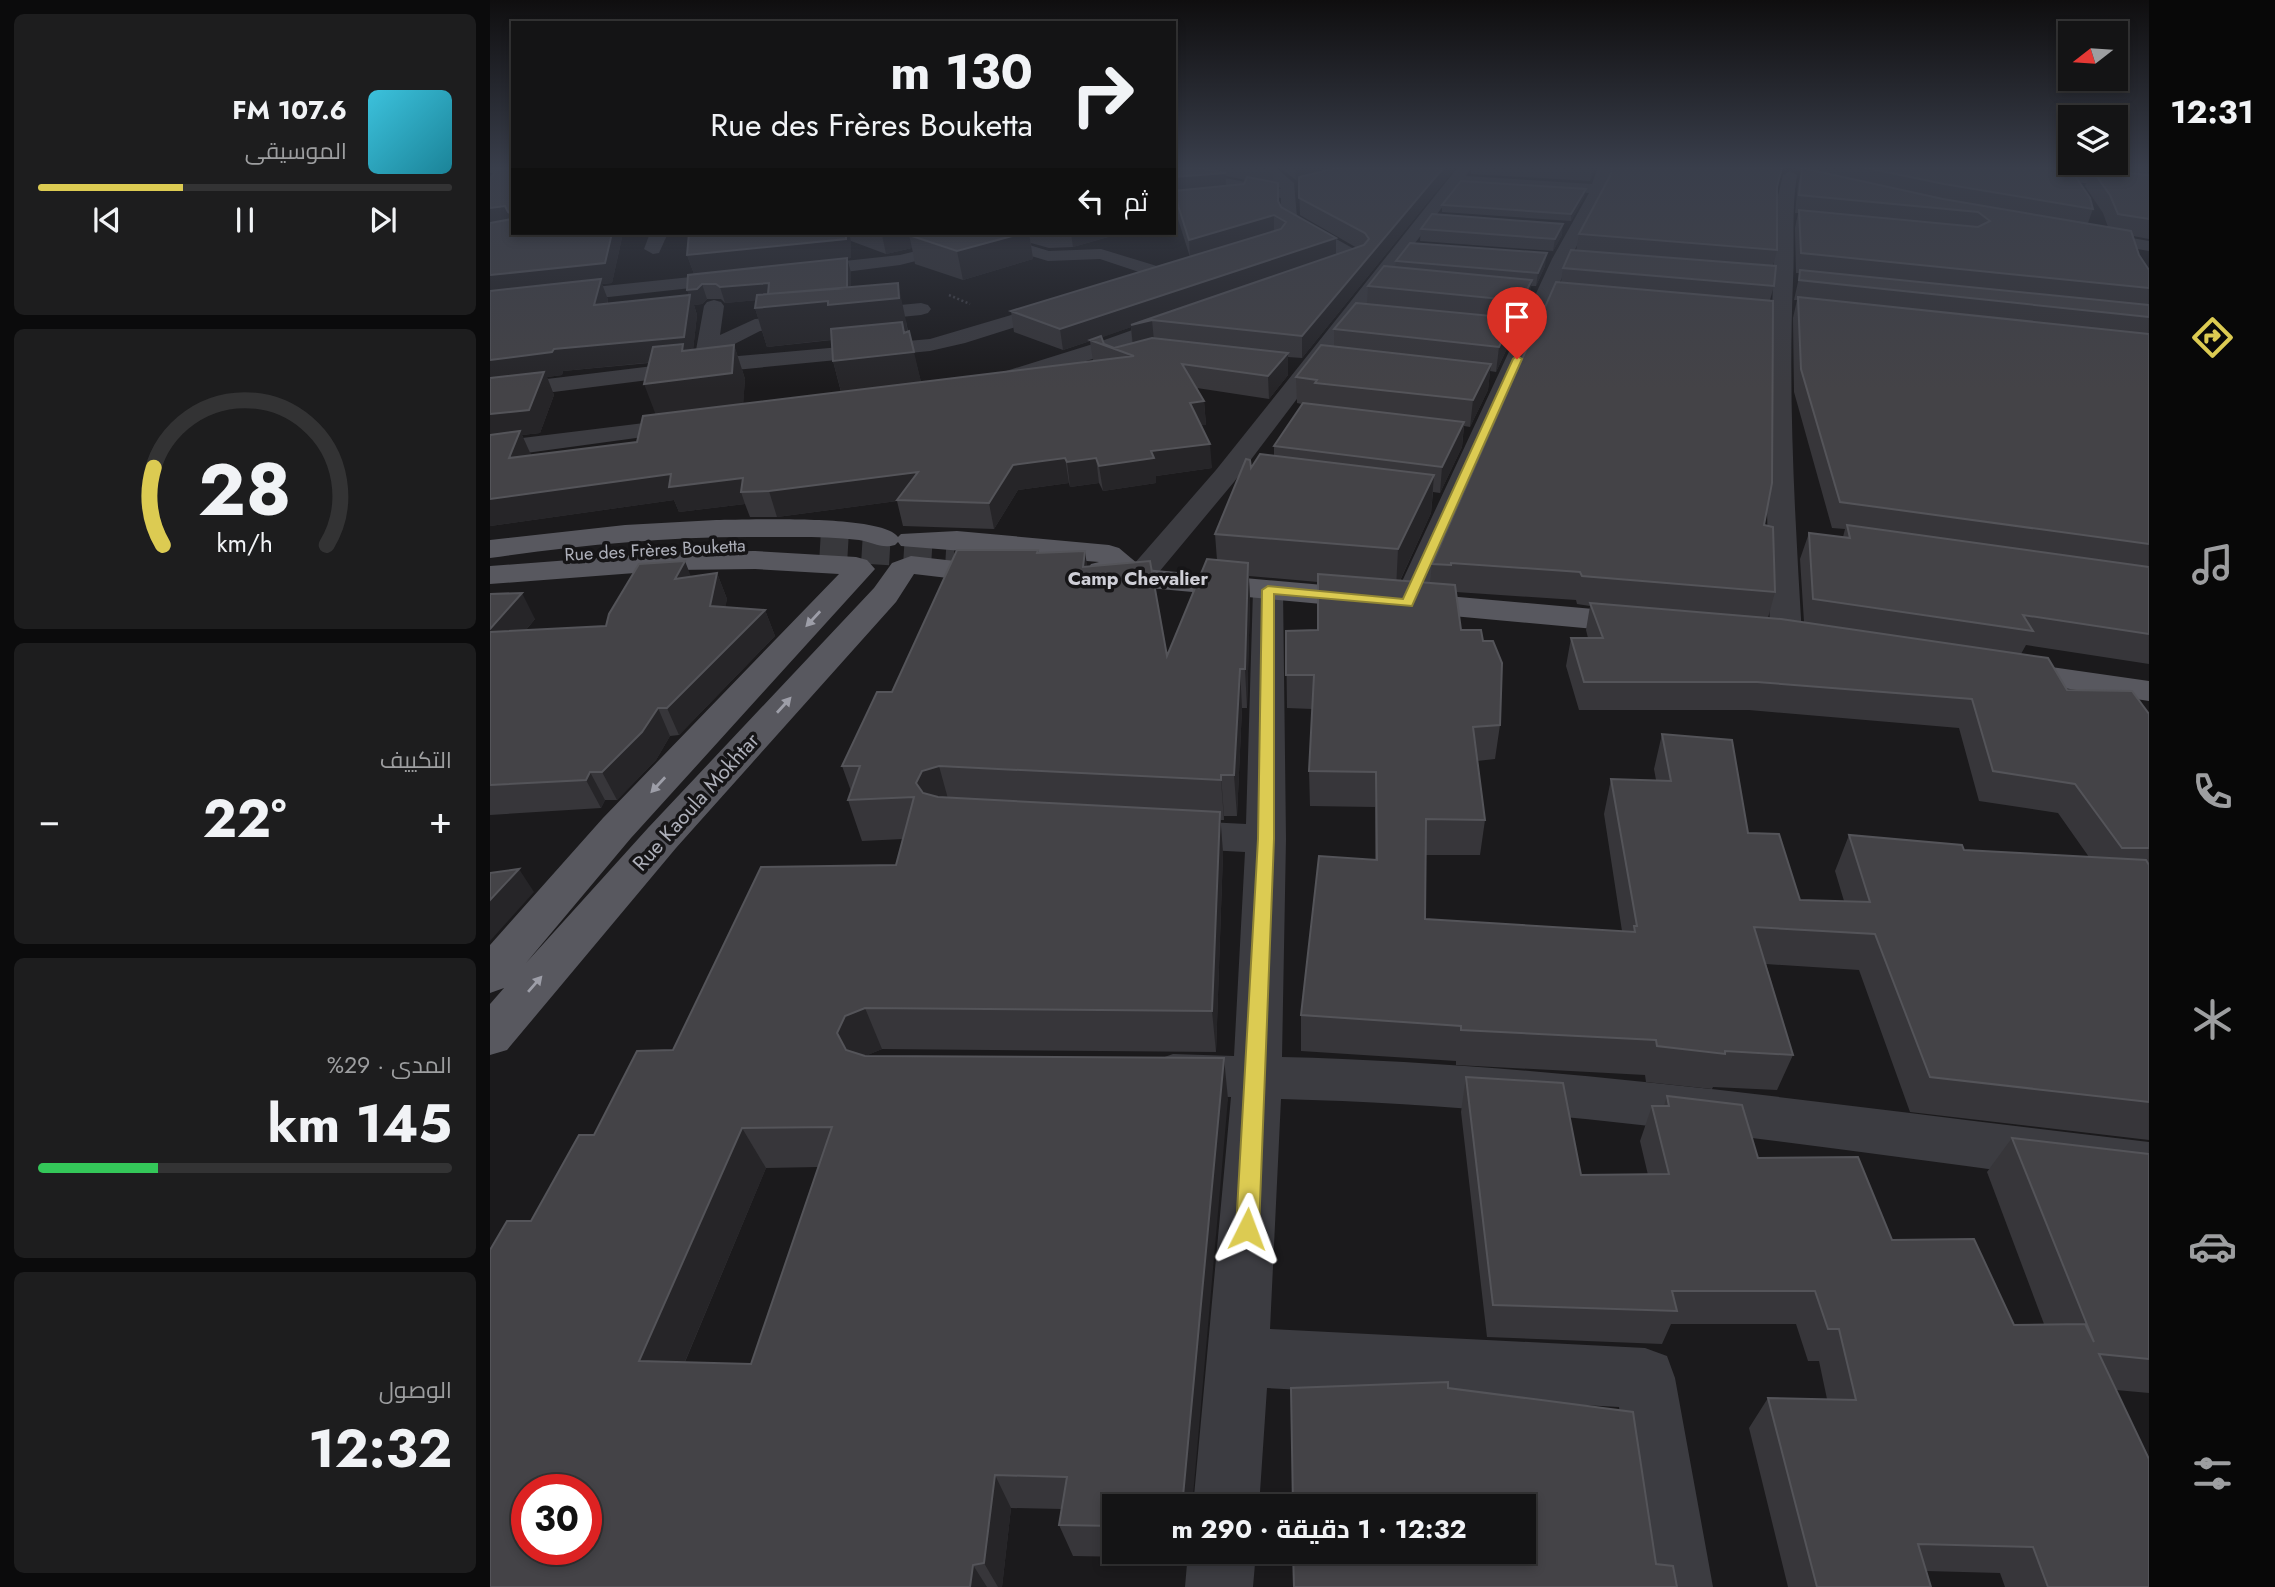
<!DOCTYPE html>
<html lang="ar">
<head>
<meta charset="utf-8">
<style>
	:root { --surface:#141415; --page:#1d1d1e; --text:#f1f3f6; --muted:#9d9ea0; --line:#333334; --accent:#dccb52 }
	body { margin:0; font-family:Jost,Cairo,sans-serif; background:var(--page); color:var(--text); direction:rtl; height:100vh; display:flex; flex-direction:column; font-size:26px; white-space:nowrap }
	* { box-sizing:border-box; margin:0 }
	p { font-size:23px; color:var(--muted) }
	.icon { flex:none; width:38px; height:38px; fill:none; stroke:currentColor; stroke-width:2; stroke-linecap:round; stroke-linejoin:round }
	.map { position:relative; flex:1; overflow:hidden; direction:ltr }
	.drawer { display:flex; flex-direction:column; gap:14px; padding:14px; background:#0b0b0c; width:490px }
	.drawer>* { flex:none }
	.hud { position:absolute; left:21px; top:21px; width:665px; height:214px; border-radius:0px; box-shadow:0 4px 10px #0003,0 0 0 2px var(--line); direction:rtl; background:#141415; color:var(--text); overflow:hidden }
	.needle { width:46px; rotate:253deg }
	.buttons { position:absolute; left:1568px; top:21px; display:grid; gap:14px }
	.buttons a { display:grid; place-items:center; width:70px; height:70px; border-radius:0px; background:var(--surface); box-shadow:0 4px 10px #0003,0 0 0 2px var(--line); font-size:35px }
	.speed { position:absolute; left:21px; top:1474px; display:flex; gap:14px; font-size:35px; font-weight:700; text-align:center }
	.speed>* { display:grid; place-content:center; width:91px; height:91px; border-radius:50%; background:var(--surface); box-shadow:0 4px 10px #0003,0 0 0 2px var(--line); line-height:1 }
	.speed .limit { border:10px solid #d22; background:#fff; color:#111 }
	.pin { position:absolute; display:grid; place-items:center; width:60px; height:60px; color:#fff; margin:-72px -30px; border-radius:50% 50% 50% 0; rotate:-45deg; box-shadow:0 0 7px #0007 }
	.pin .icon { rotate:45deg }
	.me { position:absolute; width:77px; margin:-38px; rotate:3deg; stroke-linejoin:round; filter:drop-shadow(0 0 5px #0008) }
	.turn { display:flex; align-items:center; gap:24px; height:147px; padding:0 28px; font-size:32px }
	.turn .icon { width:91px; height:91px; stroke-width:2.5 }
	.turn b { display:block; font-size:49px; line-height:60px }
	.then { display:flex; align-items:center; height:66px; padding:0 28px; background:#0003; gap:14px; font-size:26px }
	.big { font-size:52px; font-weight:700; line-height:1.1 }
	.drawer .tile { flex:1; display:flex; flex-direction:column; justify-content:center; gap:10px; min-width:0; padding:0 24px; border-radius:10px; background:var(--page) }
	.drawer .dial { align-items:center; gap:0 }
	.dial svg { height:182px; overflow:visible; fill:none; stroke:var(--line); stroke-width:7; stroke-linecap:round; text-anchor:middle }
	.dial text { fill:var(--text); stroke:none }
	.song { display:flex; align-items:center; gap:21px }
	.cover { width:84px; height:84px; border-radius:10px; background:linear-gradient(135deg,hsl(190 70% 55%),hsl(190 70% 35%)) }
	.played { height:7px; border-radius:4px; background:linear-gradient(90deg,var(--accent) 35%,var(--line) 35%) }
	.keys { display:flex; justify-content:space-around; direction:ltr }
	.heat { display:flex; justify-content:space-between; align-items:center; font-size:38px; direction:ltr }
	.charge { height:10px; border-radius:5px; background:linear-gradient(90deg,#34c759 29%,var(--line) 0) }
	.trip { position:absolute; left:612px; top:1494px; width:434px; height:70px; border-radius:0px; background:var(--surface); box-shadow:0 4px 10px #0003,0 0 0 2px var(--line); font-weight:700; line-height:70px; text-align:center; direction:rtl }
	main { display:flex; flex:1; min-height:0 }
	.tabs { display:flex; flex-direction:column; width:126px; justify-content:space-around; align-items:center; background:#080808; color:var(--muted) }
	.tabs .icon { width:49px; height:49px }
	.tabs .on { color:var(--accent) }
	.tabs b { font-size:32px; color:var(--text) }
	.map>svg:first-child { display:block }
</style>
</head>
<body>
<main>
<nav class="tabs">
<b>12:31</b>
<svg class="icon on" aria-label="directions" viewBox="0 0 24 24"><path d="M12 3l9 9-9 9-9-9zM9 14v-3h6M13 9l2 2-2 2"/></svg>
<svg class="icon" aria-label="music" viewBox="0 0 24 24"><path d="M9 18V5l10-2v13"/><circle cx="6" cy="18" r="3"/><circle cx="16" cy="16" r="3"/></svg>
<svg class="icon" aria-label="phone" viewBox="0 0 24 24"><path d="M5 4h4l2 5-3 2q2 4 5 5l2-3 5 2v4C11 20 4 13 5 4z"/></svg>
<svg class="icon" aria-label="climate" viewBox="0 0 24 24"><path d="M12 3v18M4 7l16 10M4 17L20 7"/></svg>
<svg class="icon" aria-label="car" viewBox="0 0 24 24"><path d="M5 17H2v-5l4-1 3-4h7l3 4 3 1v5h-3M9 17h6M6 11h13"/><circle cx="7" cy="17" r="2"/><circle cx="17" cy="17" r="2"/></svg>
<svg class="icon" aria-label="filters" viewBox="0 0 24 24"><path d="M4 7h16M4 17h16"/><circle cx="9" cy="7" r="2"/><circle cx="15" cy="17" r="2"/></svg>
</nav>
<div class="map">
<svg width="1659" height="1587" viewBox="0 0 1659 1587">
	<rect width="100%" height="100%" fill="#1b1a1c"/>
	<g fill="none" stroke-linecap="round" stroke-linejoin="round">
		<path stroke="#38383c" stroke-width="28" stroke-dasharray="28 14" stroke-linecap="butt" d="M330,547L464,555"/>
		<path stroke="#424248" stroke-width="2.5" stroke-dasharray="2 2.5" stroke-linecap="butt" d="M459,295L480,304"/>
		<path fill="#3c3c41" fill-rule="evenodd" d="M769,167H785L804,183L807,217L873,254L876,258L873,262H861L793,223L791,219V198L684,176V168L791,189Z
			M968,167H982L976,176L1102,184L1108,167H1122L1115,192L1080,259L929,610L918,612L907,610L902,603L1062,259L1099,193L969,185L744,482L659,584L648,587L637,584L633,578L637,572L726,470Z
			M1300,171L1307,175C1301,211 1305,245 1303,281C1298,399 1305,518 1312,636L1307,643L1296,646L1285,643L1280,636L1276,469L1286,204L1293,175Z
			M1580,174L1659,180V190L1575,181L1573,178Z
			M1596,230L1659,241V251L1590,239L1587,235Z
			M160,233H178L169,253L163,254L154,249Z
			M499,233L559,251L611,249L680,270L682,274L673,280L610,259L558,261L498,243L410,265L308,278L299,272L308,266L410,255Z
			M249,272L258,278L256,282L0,310V298Z
			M224,300L231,302L234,306L230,335L265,319L431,303L438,305L441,309L438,313L431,315L270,331L227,353L226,358L440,339L572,300L579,302L582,306L579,310L475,343L440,351L214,373L0,400V386L204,361L214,306L217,302Z
			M690,313L697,315L700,319L697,323L622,353L508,388L500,386L497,381L500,376L606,343Z
			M203,417L212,419L215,424L212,429L0,458V442Z
			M778,581L789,583L793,590L796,839L792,1057C1082,1064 1371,1109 1659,1142V1190C1371,1154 1081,1106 791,1099L780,1329L1155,1348L1177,1356L1185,1378L1223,1587H1155L1129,1407L777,1388L769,1507H703L741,1097L683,1096L666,1090L658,1075L666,1060L683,1054L744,1056L755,852L679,848L665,844L659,834L665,824L679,820L756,824L763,590L767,583Z
			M698,1552H766L763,1587H695Z"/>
		<path fill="#58585f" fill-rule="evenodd" d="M226,520C257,520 392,514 408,537L411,534L467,531L619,545L629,548L654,569L1148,613L1159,616L1164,623L1159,630L1148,633L648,587L601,576L597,570L601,564L609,562L411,546L408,542L405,545C391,549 383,542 369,540C338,536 304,537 273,537C181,536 90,545 0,558V540L135,525Z
			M265,551L366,557L377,560L385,569L141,838L36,963L158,828L384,588L402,563L421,556L509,566L520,569L524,575L520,581L509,584L424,574L406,602L186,848L17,1050L0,1055V1004L14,988L0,993V945L113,818L349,574L265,569L184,570L0,584V566L184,552Z
			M1520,661L1659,681V701L1508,678L1503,671L1508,664Z"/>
	</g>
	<path fill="#37363a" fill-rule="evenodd" d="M0,167H23V233H133L122,283L112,284L118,300V304L199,295L197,290L198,275L357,258L361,273V287L416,321L418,331L431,382L603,361L600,341L573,350L524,332L521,311L700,257L687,216L684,217V167H781L783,168V182L788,202L791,207L846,238V255L867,248L810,215L809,179L806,180L789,167H966L812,358L798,357V375L779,399L707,388L714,401L716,425H711L722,468L666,476V483L613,491L609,483L580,487L579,483L528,490L504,529L413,526L407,501L287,517H260L255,504L189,512L184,500L0,526ZM736,176L756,180L754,184L736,186ZM217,299H231L235,303L267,300L265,308L277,347L342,340L343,361L351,392L253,404L255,379L244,345L203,350L207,315L204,305L212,304ZM641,327L642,343L624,348L614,344L612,337ZM159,363L166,415L147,442L41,455L32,435L50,433L64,395L57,377L72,375L73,371Z
		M981,167H1106L1100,181L981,174Z
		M1294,167H1579L1603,209L1598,223L1618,227L1613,213L1595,186L1601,173L1585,171L1581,167H1659V239L1643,236L1649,255L1659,270V664L1536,645L1531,654L1577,690L1659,714V1140L1420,1112L1369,970L1276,964L1303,1055L1287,1090L1223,1087L1222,1089L1156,1082L1155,1075L966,1065V1061L811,1051V1015L885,860V807L820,806L819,771L822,709L797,708L796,631L828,630V582L759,576L760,600L757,708H752L747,816H734V820H730L733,853L726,1052L392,1049L375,1056L738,1099L625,1507V1552H697L695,1558L583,1556L569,1525L572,1509L521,1508L512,1587H0L41,1221L104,1135L183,1050L406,865L413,839L372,841L358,800L361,791L352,766L402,692L548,550L549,553L595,551L597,567L677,656L727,560L725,534L761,468L784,456V446L812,404L807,403L806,377L844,347V329L877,304L878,286L905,267L906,261L1055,266L1046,286H1041L1039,303L1028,325H1022L1020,342L1006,372L1000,371L998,390L980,427L974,426L972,447L950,493L943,492L941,513L910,581L940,583L942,564L1071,282L1073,268L1086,251L1089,234L1120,176L1287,187V250L1283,266L1284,286L1280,300L1274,525L1285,592L1278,618L1314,622L1310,559L1319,533L1353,537L1355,529L1342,528L1304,392L1303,318L1307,300H1304L1310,273H1306L1305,228L1308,213H1305L1308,184L1312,171ZM966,592L1086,600L1087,604L1100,606L1096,630L1098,638H1081L1076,666L1089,710H1259L1469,728L1489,801L1568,813L1599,857L1474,850L1359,835L1345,871L1354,901L1310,900L1258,833L1172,734L1164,769L1166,780L1121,779L1114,814L1132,931L935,919L936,855H990L995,820L987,761L1005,759L1010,725L971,630ZM328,1167L261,1364L195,1362L276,1168Z
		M1096,189L1095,195L1081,221L952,212V205Z
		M931,229L1072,235L1063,251L930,241Z
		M199,233H632L583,247L559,248L541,243L543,259L473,280L425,264L422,248L396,254L361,241V258L204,274L197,255Z
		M227,573L237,599L235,607L275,610L285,636L189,735L180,736L166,760L127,800H115L111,808L0,815V594L45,619L36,630L116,626L201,577Z
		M976,1077L1091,1175H1158L1150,1141L1162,1106H1174L1177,1096L1268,1158L1402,1240L1524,1325L1554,1324L1497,1172L1522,1138L1659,1154V1393L1626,1390L1659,1587H1515L1510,1573L1436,1571L1441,1587H1298L1259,1428L1278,1398L1337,1399L1329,1361H1318L1306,1324H1181L1172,1344L997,1337L971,1112Z"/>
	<path fill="#262528" d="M805,167H860L806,180Z
		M954,167H966L812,358V336Z
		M1102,167H1106L1100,181Z
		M7,171L0,189V172Z
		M736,173V189L684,194V177Z
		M1096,189L1095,195L1081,221V214Z
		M684,199H686L687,216L684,217Z
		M15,206L23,223L0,227V208Z
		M784,215V233L700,259L699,240Z
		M1073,224L1072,235L1063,251L1065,239Z
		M122,233H133L122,283L112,284L118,300L113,326L0,296V275Z
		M356,233H359L361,241V258L204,274L197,255Z
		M402,233H488L419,235L422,248L396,254L392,235Z
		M533,233H539L543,259L473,280L467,251Z
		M581,233H632L583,247Z
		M846,238V256L662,320L664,341L643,346L641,327L602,341L600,340V341L573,350L570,329Z
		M1057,253L1055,266L1046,286L1048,273Z
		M357,258L361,273V303L408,283L416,321L418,336L419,331L432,386L352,395L343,361L347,339L277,347L265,308L279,299L235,303L230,287Z
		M1042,280L1039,303L1028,325L1031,301Z
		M212,284L217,299L212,304L204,305L207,315L202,359L244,345L255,379L253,408L167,418L154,384L195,359L73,371L72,375L57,377L64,395L50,433L32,435L41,455L31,483L0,439V360L64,349L200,297L197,290Z
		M1023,318L1020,342L1006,372L1009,347Z
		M798,353V375L779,399L778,376Z
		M1001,364L998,390L980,427L983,400Z
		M714,401L716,425L702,426L700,403Z
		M974,422L972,447L950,493L952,467Z
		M720,444L722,468L666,476V483L613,491L609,466L661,451Z
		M575,458L579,483L528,490L504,529L499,503L523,465Z
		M606,458L609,483L580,487L577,462Z
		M428,472L407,501L287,517L279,491Z
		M181,474L253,478L251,492L255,504L189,512L184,500L0,526V499Z
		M944,475L941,513L906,589L908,549Z
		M595,551L600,588L593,567Z
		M195,561L205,587L185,579Z
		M758,563L760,600L757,708L755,669Z
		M227,573L237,599L231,632L220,606Z
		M32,593L45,619L12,658L0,637V629Z
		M275,610L285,636L189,735L177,708Z
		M750,669L752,708L747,816L744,775Z
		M168,708L180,736L166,760L127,800L112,772Z
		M449,766L460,806L444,812L426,783L432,771Z
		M100,772L115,800L111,808L96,780Z
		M731,775L734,816V820L731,780Z
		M730,812L733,853L726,1052L722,1011Z
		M29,869L44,892L0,941V900Z
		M375,1008L392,1049L373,1057L365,1074L347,1033L355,1016Z
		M734,1058L738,1099L702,1507H692Z
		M252,1128L276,1168L180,1397L149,1361Z
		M505,1475L521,1508L512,1587H508L494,1563Z
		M483,1565L497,1587H480Z"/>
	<path fill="#444347" stroke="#545459" stroke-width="2" fill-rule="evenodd" d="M0,167H23V214L18,212L15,206L0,208V178L7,171L0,172Z
		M684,167H705L736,173L684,177Z
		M851,167H954L812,336L662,320L641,325L874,245L879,239L875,233L809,198V177Z
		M1123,167H1292L1287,187V250L1089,234L1120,176Z
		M1372,167H1579L1600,198L1603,209L1454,184Z
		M1312,168L1453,199L1641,231L1649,255L1659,270V288L1311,253L1309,210L1488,227L1500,221L1488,212L1309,195Z
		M1602,170L1659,175V219L1628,214L1620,195Z
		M757,177L788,183V201L791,207L846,238L570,329L521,311L791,229L796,222L784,215L699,240L686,199H684V191L754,184Z
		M971,181L1096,189L1081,214L952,205Z
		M942,214L1073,224L1065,239L931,229Z
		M23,218V233H122L115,263L0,275V223L22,219Z
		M199,233H356V239L197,255Z
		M385,233H402L392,235Z
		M430,233H533L467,251L419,235Z
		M920,243L1057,253L1048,273L906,261Z
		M1081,250L1286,266L1284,286L1073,268Z
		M357,258V288L278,294L279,283L230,287L226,284H212L207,289L197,290L198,275Z
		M894,266L1042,280L1031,301L878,286Z
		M1310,270L1659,305V317L1309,280Z
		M111,279L104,305L200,295L194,337L64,349L62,352L0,360V291Z
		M1066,282L1283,301L1282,483L1274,525L1283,527L1285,592L1092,576L1090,572L961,563V565L942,564Z
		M408,283L409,298L338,305V301L265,308L267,295Z
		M1308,297L1659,334V544L1350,502L1311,369Z
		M866,303L1023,318L1009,347L844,329Z
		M412,322L414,333L419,331L424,352L343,361L341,329Z
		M611,336L614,344L624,348L662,338L798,353L778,376L692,364L714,401L700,403L720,444L661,451L664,458L609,466L606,458L577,462L575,458L523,465L499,503L407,500L428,472L279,491L251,492L253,478L179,487L181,474L0,499V435L30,431L19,458L147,442L153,416L644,356L600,340Z
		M193,344L192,351L244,345L242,373L154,384L163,347Z
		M831,345L1001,364L983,400L825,383L827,380L806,377Z
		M54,372L39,410L0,414V378Z
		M813,403L974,422L952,467L784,446Z
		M770,454L944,475L908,549L725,534L756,459L760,460L761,468Z
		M1357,525L1659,567V634L1533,615L1543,631L1323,599L1319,533L1360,538Z
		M467,550H548L547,553L595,551L593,567L660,561L677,656L717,559L758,563L755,669H750L744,775H731V780L449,766L432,771L426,783L433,793L448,797L730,812L722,1011L375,1008L355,1016L347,1033L356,1050L375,1056L734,1058L692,1507H625V1526L569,1525L577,1477L505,1475L494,1563L483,1565L480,1587H0V1250L17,1221H41L89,1135H104L147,1051L183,1050L271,867L406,865L424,797L358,800L370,766H352L387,692H402ZM342,1127L261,1364L149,1361L252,1128ZM37,1489H96V1549H37Z
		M195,561L185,579L227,573L220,606L275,610L177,708H168L152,732L112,772H100L96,780L0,785V632L116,626L119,614L149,564Z
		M828,574L965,585L971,630H991L993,641H1003L1012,663L1010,725L983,727L995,820L936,819L935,919L1145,932L1144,926H1147L1121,779L1181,781L1172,734L1242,740L1258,833L1289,834L1310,900L1380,902L1359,835L1472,845L1474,850L1656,860L1659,865V1102L1440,1077L1385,934L1264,927L1303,1055L1235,1051V1054L1167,1046L1166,1040L971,1030V1026L811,1015L829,856L887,860L886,772L819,771L824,675H796V631L828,630Z
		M32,593L0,629V594Z
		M1100,603L1291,619L1558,658L1577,690L1642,691L1659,714V848H1632L1585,784L1503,771L1482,699L1267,682H1094L1081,638H1113Z
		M29,869L0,900V873Z
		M976,1077L1073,1083L1091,1175L1179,1174L1162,1106H1179L1177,1096L1252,1105L1268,1158L1368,1157L1402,1240L1484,1239L1524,1325L1595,1324L1604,1342L1522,1138L1659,1154V1359L1609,1354L1659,1459V1587H1558L1543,1547L1428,1544L1441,1587H1327L1278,1398L1366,1400L1349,1329H1338L1325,1291H1182L1187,1311L1003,1305Z
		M958,1382V1388L1143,1412L1166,1564L1183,1566L1187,1587H804L803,1552H1034V1507H803L801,1388Z"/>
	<defs><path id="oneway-solid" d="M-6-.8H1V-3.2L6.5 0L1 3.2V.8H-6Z" transform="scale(1.75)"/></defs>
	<g fill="#9d9ea8">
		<use href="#oneway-solid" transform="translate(323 619) rotate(133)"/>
		<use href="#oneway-solid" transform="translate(294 705) rotate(-48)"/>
		<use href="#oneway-solid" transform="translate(168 785) rotate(133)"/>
		<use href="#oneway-solid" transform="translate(45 984) rotate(-49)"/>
	</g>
	<linearGradient id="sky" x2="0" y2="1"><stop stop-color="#0f0e0f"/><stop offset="0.43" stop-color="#393e4b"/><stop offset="1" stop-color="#393e4b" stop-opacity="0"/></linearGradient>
	<rect width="1659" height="389" fill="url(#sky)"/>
	<path fill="#dccb52" stroke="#8f8435" stroke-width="2" d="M1027,356L1032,359L922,606L784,594V839L769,1229L765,1237L757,1240L749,1237L746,1229L768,839L772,590L778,586L913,599L1023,359Z"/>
	<g text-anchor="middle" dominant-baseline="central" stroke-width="7" stroke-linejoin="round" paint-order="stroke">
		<g font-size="18" fill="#aeb0ba" stroke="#161517">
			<text transform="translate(165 550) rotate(-3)">Rue des Frères Bouketta</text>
		</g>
		<g font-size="19" font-weight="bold" fill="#cfcfd7" stroke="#161517">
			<text x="648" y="578">Camp Chevalier</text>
		</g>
		<g font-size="21" fill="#aeb0ba" stroke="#161517">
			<text transform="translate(206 802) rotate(-48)">Rue Kaoula Mokhtar</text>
		</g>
	</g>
</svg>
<div class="buttons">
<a><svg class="needle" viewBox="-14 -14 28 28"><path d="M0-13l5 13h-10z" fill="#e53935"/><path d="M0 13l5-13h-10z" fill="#9d9ea0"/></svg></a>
<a><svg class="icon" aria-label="layers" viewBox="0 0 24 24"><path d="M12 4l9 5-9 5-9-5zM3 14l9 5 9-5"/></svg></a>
</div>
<div class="speed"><div class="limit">30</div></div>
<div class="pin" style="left:1027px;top:359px;background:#d93025"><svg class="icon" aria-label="arrive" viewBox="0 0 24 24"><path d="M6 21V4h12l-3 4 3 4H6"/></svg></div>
<svg class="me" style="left:757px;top:1229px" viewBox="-20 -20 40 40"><path d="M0-17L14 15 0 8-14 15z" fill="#dccb52" stroke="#fff" stroke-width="4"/></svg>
<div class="trip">12:32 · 1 دقيقة · 290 m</div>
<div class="hud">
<div class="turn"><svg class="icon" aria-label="right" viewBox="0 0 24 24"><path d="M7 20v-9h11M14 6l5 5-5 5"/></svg><div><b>130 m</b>Rue des Frères Bouketta</div></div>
<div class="then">ثم<svg class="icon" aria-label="left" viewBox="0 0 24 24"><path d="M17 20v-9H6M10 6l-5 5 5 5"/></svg></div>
</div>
</div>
<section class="drawer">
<div class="tile">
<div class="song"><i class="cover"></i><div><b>107.6 FM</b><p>الموسيقى</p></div></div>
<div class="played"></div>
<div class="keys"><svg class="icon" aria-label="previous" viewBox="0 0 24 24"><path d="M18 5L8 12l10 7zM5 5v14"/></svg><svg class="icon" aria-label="pause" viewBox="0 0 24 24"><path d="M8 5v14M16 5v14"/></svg><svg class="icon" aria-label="next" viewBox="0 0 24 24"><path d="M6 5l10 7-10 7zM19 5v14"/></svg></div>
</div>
<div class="tile dial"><svg viewBox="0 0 100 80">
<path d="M14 69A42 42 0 1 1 86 69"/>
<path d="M14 69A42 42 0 0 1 10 35" stroke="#dccb52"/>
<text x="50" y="56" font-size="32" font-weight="700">28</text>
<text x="50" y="72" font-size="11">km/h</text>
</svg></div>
<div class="tile"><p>التكييف</p>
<div class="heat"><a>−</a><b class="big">22°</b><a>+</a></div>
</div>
<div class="tile"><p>المدى · 29%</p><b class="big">145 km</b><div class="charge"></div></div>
<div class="tile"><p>الوصول</p><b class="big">12:32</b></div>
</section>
</main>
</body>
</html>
